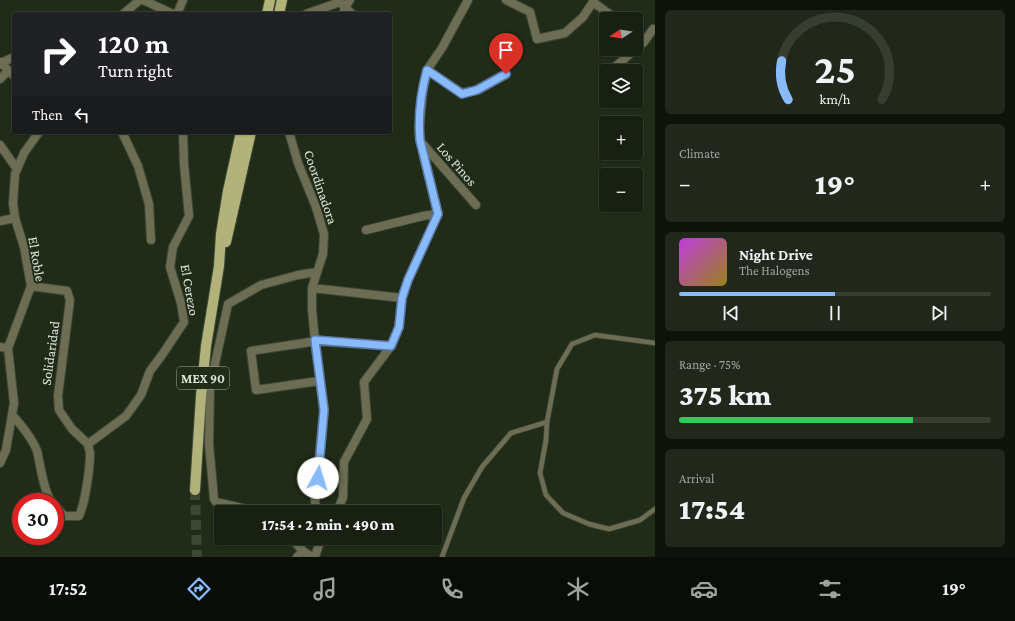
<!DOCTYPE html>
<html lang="en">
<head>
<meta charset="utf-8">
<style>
	:root { --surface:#182012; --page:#21281b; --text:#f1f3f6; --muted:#9fa39f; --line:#363e32; --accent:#89bafc }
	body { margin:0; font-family:"Crimson Pro",serif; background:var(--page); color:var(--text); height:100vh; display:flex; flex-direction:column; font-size:15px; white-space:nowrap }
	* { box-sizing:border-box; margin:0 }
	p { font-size:13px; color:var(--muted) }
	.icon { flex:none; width:22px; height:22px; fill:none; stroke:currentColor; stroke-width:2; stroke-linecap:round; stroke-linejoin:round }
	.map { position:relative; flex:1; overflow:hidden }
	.side { display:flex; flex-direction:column; gap:10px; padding:10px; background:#0d120a; width:360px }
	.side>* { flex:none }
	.hud { position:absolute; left:12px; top:12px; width:380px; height:122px; border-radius:4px; box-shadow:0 1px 3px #0004,0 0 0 1px var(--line); background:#202124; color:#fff; overflow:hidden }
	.needle { width:26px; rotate:258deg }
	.fabs { position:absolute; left:599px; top:12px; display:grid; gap:8px }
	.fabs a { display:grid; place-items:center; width:44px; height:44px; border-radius:4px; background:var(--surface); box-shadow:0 1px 3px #0004,0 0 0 1px var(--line); font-size:20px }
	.speed { position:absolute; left:12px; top:493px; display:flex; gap:8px; font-size:20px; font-weight:700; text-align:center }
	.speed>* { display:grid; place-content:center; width:52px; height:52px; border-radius:50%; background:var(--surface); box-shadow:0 1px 3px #0004,0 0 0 1px var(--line); line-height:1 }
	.speed .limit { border:6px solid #d22; background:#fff; color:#111 }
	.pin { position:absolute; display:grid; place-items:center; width:34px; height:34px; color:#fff; margin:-41px -17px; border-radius:50% 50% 50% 0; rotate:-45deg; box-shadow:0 0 4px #0007 }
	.pin .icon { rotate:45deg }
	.me { position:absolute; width:44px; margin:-22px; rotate:6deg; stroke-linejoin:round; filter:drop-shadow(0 0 3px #0008) }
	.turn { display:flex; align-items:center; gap:14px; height:84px; padding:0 20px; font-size:18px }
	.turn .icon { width:52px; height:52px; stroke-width:2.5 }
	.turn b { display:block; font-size:28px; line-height:34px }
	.then { display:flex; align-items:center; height:38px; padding:0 20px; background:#0003; gap:8px; font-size:15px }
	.big { font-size:30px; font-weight:800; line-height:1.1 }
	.side .tile { flex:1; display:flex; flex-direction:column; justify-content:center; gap:6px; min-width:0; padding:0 14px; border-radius:6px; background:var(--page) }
	.side .dial { align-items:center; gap:0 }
	.dial svg { height:104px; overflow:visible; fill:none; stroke:var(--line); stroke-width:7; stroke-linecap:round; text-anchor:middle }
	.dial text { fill:var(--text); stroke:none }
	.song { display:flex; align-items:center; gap:12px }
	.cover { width:48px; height:48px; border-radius:6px; background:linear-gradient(135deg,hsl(290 70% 55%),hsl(50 70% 35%)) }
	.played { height:4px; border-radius:2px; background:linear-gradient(90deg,var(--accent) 50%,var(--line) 50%) }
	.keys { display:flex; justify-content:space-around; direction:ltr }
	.heat { display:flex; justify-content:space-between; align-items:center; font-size:22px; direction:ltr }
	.charge { height:6px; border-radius:3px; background:linear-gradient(90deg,#34c759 75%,var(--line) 0) }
	.trip { position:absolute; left:214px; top:505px; width:228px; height:40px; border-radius:4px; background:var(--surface); box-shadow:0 1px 3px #0004,0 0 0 1px var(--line); font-weight:800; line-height:40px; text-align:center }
	.menu { display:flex; height:64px; justify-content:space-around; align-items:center; background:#0a0d07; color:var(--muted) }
	.menu .icon { width:28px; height:28px }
	.menu .selected { color:var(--accent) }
	.menu b { font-size:18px; color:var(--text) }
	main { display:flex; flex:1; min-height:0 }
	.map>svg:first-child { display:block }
</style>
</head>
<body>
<main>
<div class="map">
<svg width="655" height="557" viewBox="0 0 655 557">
	<rect width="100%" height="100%" fill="#202b18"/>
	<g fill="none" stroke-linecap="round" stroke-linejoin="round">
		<path stroke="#3c4735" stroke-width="10" stroke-dasharray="10 5" stroke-linecap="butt" d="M195,490L197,557"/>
		<g stroke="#3e4937" stroke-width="6">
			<path id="lane" d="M655,343L595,335L572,344L557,369L547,422L546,440L540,473L546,495L563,513L589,524L609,529L640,520L655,509
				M442,557L464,498L482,467L511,433L547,422"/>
		</g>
		<g stroke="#3e4937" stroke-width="10">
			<path id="street" d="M143,0L173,14
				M506,0L530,12L537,39L565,33L583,17L593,2
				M593,0V2L616,19
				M123,14L140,0
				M177,14L183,0
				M306,14L340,2L352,14
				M343,14L345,7L350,0
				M636,36L644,42
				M636,49L644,42L653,29
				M0,62L14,76
				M1,63L14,57
				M427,70L462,93L477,90L506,74
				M610,71L636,49
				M0,79L8,71
				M122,132L138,166L149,204L151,240
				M289,132L298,163L316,207L324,234L323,254L312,288V309L315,341L324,410L315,500L316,512
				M421,142L476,205
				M0,145L17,169
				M0,221L15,218
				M366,230L423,216L438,214
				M31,286L67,291L70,300L58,396L59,410L72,429L88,444
				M312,288L402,298
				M0,347L8,348
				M319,381L256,390L251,351L304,343L315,341L391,346
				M12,415C20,423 33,440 37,451C40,463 44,494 52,502
				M88,444L126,416L141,395L150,371L162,355L184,322L181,303L170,267L173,247L189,216L184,164L183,132
				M0,463L6,450L14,403L8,348L31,286L24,247L15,218L13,203L15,174L24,153L39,132
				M55,505L64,516H79C85,504 90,468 90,454C90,450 88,447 88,444
				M252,512L242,508L216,502L214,499L209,444L210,387L228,304L261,285L298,275L317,272
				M337,512L343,497L344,462L367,419L364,382L391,346L399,327L402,298L408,280L438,214L420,140L419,129L423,91L427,70L442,48L468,0
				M291,538L303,551L312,557
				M297,557L303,551
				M315,557L321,538"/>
		</g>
		<g stroke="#3e4937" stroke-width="12">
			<path id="primary" d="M267,14L270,0
				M279,14L282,0
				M226,242L251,132
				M195,490L201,396L206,346L219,266L221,234L228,191L241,132"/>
		</g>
		<use href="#lane" stroke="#6c6d52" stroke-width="4.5"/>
		<use href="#street" stroke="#6c6d52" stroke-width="8"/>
		<use href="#primary" stroke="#b2b37a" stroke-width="10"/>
	</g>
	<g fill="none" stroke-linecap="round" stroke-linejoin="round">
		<g stroke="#5979a4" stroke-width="10">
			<path id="route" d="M318,478L324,410L315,340L391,346L399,327L402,298L408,280L438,214L420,140C418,117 421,92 427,70L462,94L477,90L506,74"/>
		</g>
		<use href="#route" stroke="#89bafc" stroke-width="7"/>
	</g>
	<g text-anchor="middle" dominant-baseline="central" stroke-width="4" stroke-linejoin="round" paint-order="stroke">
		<rect fill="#202b18" stroke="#a4ac9e" stroke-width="1" x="177" y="367" width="52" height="22" rx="3"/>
		<g font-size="13" font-weight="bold" fill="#dde4d8">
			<text x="203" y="378">MEX 90</text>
		</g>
		<g font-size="14" fill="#dde4d8" stroke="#202b18">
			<text transform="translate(457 164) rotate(49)">Los Pinos</text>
			<text transform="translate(321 187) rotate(71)">Coordinadora</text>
			<text transform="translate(37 259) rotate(80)">El Roble</text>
			<text transform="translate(190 290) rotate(80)">El Cerezo</text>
			<text transform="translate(50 353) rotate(-82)">Solidaridad</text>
		</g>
	</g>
</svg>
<div class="fabs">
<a><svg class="needle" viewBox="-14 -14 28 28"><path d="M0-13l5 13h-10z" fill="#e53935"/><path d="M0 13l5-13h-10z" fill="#9fa39f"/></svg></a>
<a><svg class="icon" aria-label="layers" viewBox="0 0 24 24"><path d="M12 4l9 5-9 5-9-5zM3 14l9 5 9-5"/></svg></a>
<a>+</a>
<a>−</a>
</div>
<div class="speed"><div class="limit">30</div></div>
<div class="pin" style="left:506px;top:74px;background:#d93025"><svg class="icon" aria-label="arrive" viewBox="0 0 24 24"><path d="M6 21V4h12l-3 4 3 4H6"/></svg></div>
<svg class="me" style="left:318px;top:478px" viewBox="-20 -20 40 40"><circle r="19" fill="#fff"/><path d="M0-13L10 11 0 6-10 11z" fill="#89bafc"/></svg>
<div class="trip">17:54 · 2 min · 490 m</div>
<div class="hud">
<div class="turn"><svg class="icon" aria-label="right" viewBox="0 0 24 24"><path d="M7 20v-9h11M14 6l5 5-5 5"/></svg><div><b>120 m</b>Turn right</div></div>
<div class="then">Then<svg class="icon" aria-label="left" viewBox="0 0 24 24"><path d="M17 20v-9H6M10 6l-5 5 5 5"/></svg></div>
</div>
</div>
<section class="side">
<div class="tile dial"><svg viewBox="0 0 100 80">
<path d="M14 69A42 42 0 1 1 86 69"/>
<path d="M14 69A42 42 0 0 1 9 39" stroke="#89bafc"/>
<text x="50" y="56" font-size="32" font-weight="700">25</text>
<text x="50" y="72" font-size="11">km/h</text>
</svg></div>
<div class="tile"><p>Climate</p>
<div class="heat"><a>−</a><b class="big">19°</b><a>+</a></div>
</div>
<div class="tile">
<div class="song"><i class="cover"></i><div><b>Night Drive</b><p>The Halogens</p></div></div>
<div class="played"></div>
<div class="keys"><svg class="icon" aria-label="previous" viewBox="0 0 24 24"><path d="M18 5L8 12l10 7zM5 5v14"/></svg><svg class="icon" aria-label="pause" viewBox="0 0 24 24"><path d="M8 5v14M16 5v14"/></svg><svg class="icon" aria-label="next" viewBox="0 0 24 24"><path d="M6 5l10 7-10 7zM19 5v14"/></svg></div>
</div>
<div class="tile"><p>Range · 75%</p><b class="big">375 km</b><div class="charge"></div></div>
<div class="tile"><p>Arrival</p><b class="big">17:54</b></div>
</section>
</main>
<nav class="menu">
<b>17:52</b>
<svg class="icon selected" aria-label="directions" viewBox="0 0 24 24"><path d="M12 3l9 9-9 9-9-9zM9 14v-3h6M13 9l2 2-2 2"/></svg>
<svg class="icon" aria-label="music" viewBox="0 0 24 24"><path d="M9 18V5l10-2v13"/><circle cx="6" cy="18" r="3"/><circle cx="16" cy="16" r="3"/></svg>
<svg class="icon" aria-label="phone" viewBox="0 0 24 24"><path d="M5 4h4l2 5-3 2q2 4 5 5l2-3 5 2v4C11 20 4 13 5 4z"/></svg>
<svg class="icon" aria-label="climate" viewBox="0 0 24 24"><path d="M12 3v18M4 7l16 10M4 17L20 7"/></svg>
<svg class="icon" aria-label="car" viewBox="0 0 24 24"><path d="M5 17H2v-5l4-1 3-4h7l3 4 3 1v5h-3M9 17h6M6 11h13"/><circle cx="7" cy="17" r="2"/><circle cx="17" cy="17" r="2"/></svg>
<svg class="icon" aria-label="filters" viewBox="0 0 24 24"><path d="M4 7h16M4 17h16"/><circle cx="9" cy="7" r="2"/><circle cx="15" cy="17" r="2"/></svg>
<b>19°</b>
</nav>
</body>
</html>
